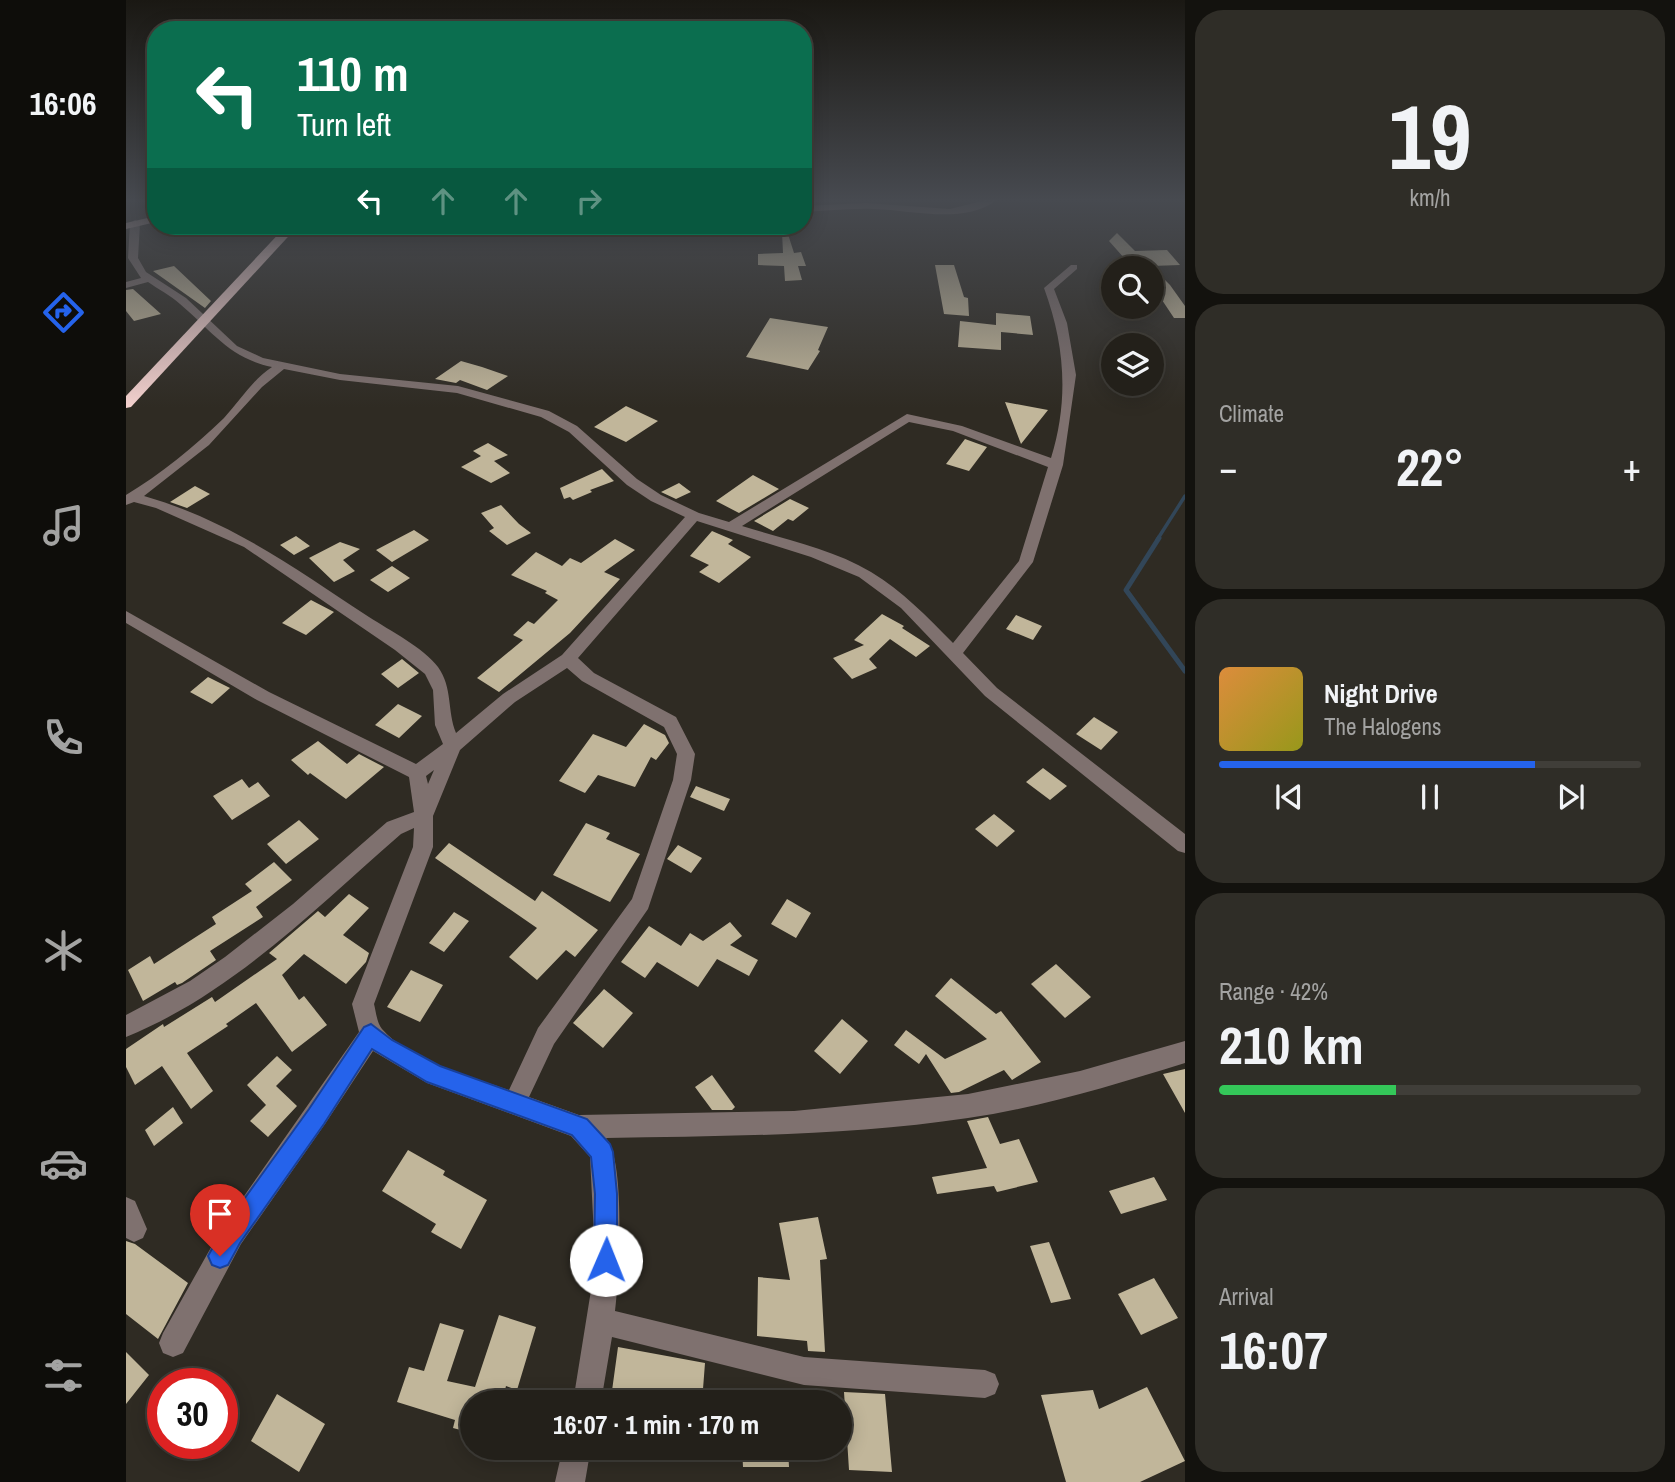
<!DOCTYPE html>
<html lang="en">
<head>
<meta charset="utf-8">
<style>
	:root { --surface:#23201a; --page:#2f2d27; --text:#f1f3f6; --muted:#a3a3a2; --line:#403e39; --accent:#2563eb }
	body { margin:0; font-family:"Archivo Narrow",sans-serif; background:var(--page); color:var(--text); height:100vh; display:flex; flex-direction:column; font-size:26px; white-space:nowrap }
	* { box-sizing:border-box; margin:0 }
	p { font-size:23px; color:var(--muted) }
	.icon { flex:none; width:38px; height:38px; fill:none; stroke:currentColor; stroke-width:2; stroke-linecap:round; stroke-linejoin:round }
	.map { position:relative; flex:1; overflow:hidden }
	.drawer { display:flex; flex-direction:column; gap:10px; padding:10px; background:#13120e; width:490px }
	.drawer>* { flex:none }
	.hud { position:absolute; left:21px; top:21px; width:665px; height:214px; border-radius:28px; box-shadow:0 4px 18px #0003,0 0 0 2px var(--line); background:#0b6e4f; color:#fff; overflow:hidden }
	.fabs { position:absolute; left:975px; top:256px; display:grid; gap:14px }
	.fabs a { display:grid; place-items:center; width:63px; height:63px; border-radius:50%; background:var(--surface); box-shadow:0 4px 18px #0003,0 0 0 2px var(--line); font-size:35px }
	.speed { position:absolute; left:21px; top:1368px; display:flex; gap:14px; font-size:35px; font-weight:700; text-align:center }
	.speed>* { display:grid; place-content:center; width:91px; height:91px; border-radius:50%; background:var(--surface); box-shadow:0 4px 18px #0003,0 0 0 2px var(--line); line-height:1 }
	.speed .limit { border:10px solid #d22; background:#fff; color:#111 }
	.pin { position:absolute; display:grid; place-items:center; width:60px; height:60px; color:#fff; margin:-72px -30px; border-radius:50% 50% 50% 0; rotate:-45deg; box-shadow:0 0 7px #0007 }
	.pin .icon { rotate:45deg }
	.me { position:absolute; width:77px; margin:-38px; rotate:1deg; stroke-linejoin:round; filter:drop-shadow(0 0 5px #0008) }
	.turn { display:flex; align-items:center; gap:24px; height:147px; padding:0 35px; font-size:32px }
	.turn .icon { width:91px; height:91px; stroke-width:2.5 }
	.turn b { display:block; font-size:49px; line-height:60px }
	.lanes { display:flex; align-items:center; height:66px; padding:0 35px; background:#0003; justify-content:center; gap:35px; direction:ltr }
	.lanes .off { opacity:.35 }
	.big { font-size:52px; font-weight:800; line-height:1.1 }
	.drawer .card { flex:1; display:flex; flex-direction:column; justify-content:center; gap:10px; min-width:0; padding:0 24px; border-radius:28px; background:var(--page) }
	.drawer .dial { align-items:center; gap:0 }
	.dial b { font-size:91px; line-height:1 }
	.song { display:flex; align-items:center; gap:21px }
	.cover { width:84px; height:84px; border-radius:10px; background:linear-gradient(135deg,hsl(30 70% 55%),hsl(60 70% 35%)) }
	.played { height:7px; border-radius:4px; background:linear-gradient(90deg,var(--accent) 75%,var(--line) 75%) }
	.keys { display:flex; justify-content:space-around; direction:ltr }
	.heat { display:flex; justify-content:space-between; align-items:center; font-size:38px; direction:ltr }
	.charge { height:10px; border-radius:5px; background:linear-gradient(90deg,#34c759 42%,var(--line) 0) }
	.trip { position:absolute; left:334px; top:1390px; width:392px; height:70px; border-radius:35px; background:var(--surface); box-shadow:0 4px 18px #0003,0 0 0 2px var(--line); font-weight:800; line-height:70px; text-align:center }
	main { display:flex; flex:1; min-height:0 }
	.menu { display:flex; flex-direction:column; width:126px; justify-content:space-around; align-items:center; background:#0e0d0a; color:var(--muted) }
	.menu .icon { width:49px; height:49px }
	.menu .on { color:var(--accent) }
	.menu b { font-size:32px; color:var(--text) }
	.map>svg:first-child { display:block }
</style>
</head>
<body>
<main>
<nav class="menu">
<b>16:06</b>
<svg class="icon on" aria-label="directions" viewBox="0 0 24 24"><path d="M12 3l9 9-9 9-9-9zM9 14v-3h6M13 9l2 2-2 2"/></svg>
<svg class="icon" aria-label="music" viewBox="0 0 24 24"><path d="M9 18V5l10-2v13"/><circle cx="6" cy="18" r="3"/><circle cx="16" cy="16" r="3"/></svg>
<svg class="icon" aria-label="phone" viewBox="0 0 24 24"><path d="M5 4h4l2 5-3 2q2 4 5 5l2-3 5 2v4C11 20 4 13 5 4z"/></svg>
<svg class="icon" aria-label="climate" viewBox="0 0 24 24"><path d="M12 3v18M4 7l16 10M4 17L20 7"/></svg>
<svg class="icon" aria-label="car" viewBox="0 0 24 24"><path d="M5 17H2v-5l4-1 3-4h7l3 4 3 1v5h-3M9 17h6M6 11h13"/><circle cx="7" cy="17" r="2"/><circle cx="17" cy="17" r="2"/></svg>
<svg class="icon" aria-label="filters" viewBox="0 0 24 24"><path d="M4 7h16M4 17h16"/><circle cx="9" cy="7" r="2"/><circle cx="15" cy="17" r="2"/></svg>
</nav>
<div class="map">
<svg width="1059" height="1482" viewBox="0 0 1059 1482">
	<rect width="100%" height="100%" fill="#2f2b23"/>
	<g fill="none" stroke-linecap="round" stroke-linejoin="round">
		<path stroke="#324658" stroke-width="3.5" d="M1031,540L1059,496"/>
		<path stroke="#324658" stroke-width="5" d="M1033,538L1000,590L1059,671"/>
	</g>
	<path fill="#c1b69a" d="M661,231L668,253L675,252L680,266H672L676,280L659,281L658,266L632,265V254L657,253L656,232Z
		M991,233L1009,251L1041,250L1054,265L1025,266L1044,285L1059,306V318H1048L1026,285V268H1007L983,241Z
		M809,265H828L838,297L842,298L843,316L818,314Z
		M48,266L85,301L79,308L27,271Z
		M7,289L35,314L8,321L0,311V290Z
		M870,313L904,316L907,335L875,332V350L832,347L834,321L870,325Z
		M644,318L702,327L692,350L694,351L682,370L620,357Z
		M335,361L356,367L382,376L361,390L334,380L330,383L309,379Z
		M879,402L922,410L895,444Z
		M500,406L532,421L500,442L468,427Z
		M839,439L861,447L843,471L820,464Z
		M362,443L382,455L368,461L384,473L365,483L335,467L355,456L347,451Z
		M476,469L488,481L464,490L466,492L447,500L444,497L438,499L434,488Z
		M627,475L653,489L613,513L590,501Z
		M553,483L565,492L550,499L535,492Z
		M69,486L84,494L61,508L44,502Z
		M664,499L683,508L667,521L662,519L647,531L628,521Z
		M375,505L393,524L405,533L381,545L363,531L368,528L355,513Z
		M288,530L303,540L266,562L250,550Z
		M586,531L607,540L602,544L625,557L593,583L573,572L583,565L564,556Z
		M170,536L184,546L168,555L154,545Z
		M489,539L509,550L478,572L494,579L444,633L373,692L351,678L397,640L387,635L402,621L408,624L432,600L419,593L421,591L385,575L410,552L436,566L444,558L455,563Z
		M214,542L234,549L217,560L229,571L208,582L183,558Z
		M266,566L284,578L262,592L244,580Z
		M185,600L208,612L180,635L156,623Z
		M756,614L778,626L776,628L804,646L790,657L764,639L743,659L751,668L726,679L707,658L738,645L728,640Z
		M890,615L916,626L907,640L880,629Z
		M276,659L293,673L272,688L255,674Z
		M82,677L104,688L86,704L64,692Z
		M272,704L296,716L273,738L249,725Z
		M968,717L992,732L975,750L950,734Z
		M518,724L539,735L543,743L530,760L525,757L509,787L472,775L459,793L433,781L467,734L500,747Z
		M192,741L221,764L233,754L258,767L220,799L184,773L182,775L165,760Z
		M917,768L941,786L924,800L900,782Z
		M116,779L123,788L132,782L144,796L106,820L87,796Z
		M570,786L604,799L598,811L564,797Z
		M868,814L889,831L871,847L849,829Z
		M173,820L193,839L160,864L141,844Z
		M460,823L484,833L480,839L514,854L484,902L427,875Z
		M323,843L409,901L416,891L472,930L449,957L440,950L411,980L383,957L411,928L309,858Z
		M552,845L576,858L565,873L541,859Z
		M148,862L166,880L130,907L137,917L84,951L90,960L56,983L51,985L49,982L17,1001L2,970L24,956L28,964L90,924L86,917L126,891L119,884Z
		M223,894L243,908L217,935L243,953L240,962L220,984L178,954L156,975L173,1000L178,996L201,1025L166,1052L130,1003L100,1024L102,1026L61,1053L87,1091L65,1109L36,1066L9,1085L0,1067V1049L37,1024L38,1027L86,997L89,1002L151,959L143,953L192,911L199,917Z
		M661,899L685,913L670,938L645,924Z
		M328,912L343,921L318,952L303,943Z
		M604,922L616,936L604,945L632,960L623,976L591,959L572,987L531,962L519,978L495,962L523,926L555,946L564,933L577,941Z
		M930,964L965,997L939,1018L905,984Z
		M285,970L317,985L294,1022L261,1007Z
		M825,978L870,1014L875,1011L915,1062L886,1080L878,1070L833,1092L825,1093L800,1054L793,1064L768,1045L780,1030L819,1059L861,1039L809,996Z
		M478,989L507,1013L477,1048L447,1023Z
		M716,1019L742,1041L714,1074L688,1051Z
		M151,1056L166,1070L150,1086L171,1106L142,1137L124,1121L140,1105L121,1085Z
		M1059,1069V1113L1037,1074Z
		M586,1075L609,1107L606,1110H586L569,1087Z
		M47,1107L57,1123L28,1146L19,1130Z
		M862,1117L874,1144L893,1139L912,1182L871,1192L868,1186L811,1194L806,1177L861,1168L841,1121Z
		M282,1150L319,1171L317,1175L361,1200L335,1249L305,1232L310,1224L256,1191Z
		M1028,1177L1041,1200L995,1214L983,1191Z
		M692,1217L701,1259L694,1260L699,1352L682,1351L681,1341L631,1336L632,1277L664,1280L653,1223Z
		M0,1241L9,1244L62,1283L32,1339L0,1314Z
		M923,1242L945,1299L925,1303L904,1246Z
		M1028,1278L1052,1318L1015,1335L992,1294Z
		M373,1315L410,1327L391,1390L380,1386L376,1402H346V1433L327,1428L329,1420L271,1402L283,1367L298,1371L314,1323L338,1330L321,1381L349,1387Z
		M492,1347L579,1363L576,1402H507L485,1398Z
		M0,1352L23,1375L0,1404Z
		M1021,1387L1059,1461L1014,1482H940L915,1395L967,1390L973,1409Z
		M718,1392L759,1394L766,1472L723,1470Z
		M151,1394L199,1424L173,1472L125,1441Z
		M616,1447H662L663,1467H617Z"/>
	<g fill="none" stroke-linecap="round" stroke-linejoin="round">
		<path fill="#7f716f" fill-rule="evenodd" d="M860,200H871C837,225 787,210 748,209C725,208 701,211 677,212V206L740,203L824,209Z
			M9,220L14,223L12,258L20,272L60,298L111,346L137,358L214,374L332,386L423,411L451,426L511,479L535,495L573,513L603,522L781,414L836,426L925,458C943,400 939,345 918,288L945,265H951V269L928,289L941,323L950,375L937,465L907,562L837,653L871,688L1059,834V853L1052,851L859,696L775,608L733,577L685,557L571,521L452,658L468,673L550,717L569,754L565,780L522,909L428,1044L403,1097L453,1115L668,1111L842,1094L954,1071L1059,1041V1063C988,1085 916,1107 842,1118C722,1136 601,1136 480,1138C500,1160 493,1279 489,1311L678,1357L859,1370L869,1374L873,1384L869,1394L859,1398L678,1385L486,1337L475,1402H447L466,1284L468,1236L464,1157L445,1136L301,1083L247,1051L199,1124L115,1244L57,1353L47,1357L37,1353L33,1343L37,1333L97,1226L233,1032L226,1004L287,847L288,828L275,834C190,908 106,994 0,1037V1015L64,981L99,957L167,904L261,822L288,812L283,777L131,700L0,623V611L143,692L290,764L317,744L309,725L307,690L299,674L269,650L118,547L30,508L8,502L0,505V495C35,474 68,447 98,418C114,401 126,380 146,367C103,358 86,331 54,304C44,295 32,289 22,282L0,288V282L15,278L2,258L4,223ZM158,369L214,380L331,393L415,417L443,432L501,485L525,501L559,517L436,655L377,694L330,733C321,711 327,688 312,667C298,648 263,630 243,617C170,569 103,520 18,496L83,445L136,387ZM783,422L827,431L922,467L893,561L827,643C801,617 777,591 745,572C707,549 658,539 616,526ZM441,668L456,681L538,727L551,754L547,780L506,899L412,1028L383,1090C348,1078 280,1058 256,1029C251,1023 250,1012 248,1004L307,847V816L334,750L389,702ZM308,770L302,784L300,776Z
			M0,1197L9,1201L21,1229L17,1238L8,1242L0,1238Z
			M437,1447H465L459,1482H429Z"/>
		<path fill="#d3b5b3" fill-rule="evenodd" d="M30,216V222L0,229V223Z"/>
		<path fill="#f4d1ce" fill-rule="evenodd" d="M160,226H172L5,407L0,408V396Z"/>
	</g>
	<linearGradient id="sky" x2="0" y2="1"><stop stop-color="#1a1813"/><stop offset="0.49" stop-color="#474a50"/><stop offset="1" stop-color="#474a50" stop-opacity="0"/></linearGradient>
	<rect width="1059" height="408" fill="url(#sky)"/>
	<path fill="#2563eb" stroke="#184099" stroke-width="2" d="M245,1024L266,1040L314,1066L461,1119L484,1144L487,1152L491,1194V1260L488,1268L480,1272L471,1268L468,1260L469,1194L465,1157L446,1135L301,1082L246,1049L198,1124L114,1243L102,1265L94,1268L86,1265L82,1256L98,1227L183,1109L238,1027Z"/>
</svg>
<div class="fabs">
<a><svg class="icon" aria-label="search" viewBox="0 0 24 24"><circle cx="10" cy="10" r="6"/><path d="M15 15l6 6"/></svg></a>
<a><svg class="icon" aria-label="layers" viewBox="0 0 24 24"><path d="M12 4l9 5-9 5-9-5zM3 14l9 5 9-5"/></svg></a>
</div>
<div class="speed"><div class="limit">30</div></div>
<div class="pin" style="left:94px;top:1256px;background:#d93025"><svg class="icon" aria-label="arrive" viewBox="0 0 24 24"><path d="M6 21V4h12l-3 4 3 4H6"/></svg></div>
<svg class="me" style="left:480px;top:1260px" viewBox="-20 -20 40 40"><circle r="19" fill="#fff"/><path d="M0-13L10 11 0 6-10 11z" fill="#2563eb"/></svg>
<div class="trip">16:07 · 1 min · 170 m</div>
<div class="hud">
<div class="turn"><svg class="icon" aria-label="left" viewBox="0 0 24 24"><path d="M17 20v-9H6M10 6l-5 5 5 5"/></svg><div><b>110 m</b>Turn left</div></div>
<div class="lanes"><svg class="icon" aria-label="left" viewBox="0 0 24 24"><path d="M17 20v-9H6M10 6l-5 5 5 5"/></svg><svg class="icon off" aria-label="ahead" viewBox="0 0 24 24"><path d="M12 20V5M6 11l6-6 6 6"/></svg><svg class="icon off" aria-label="ahead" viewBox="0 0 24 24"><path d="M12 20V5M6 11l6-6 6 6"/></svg><svg class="icon off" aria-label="right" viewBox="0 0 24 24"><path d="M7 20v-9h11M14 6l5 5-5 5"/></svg></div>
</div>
</div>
<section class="drawer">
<div class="card dial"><b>19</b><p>km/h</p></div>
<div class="card"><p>Climate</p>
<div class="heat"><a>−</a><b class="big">22°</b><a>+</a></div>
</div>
<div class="card">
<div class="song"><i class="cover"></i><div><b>Night Drive</b><p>The Halogens</p></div></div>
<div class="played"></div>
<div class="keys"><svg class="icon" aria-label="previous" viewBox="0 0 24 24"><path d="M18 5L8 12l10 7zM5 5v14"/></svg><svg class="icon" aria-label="pause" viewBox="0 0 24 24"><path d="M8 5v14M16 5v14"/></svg><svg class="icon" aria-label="next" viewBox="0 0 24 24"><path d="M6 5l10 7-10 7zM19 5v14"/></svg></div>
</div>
<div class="card"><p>Range · 42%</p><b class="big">210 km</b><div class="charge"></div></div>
<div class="card"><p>Arrival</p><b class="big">16:07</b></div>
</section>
</main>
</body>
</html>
